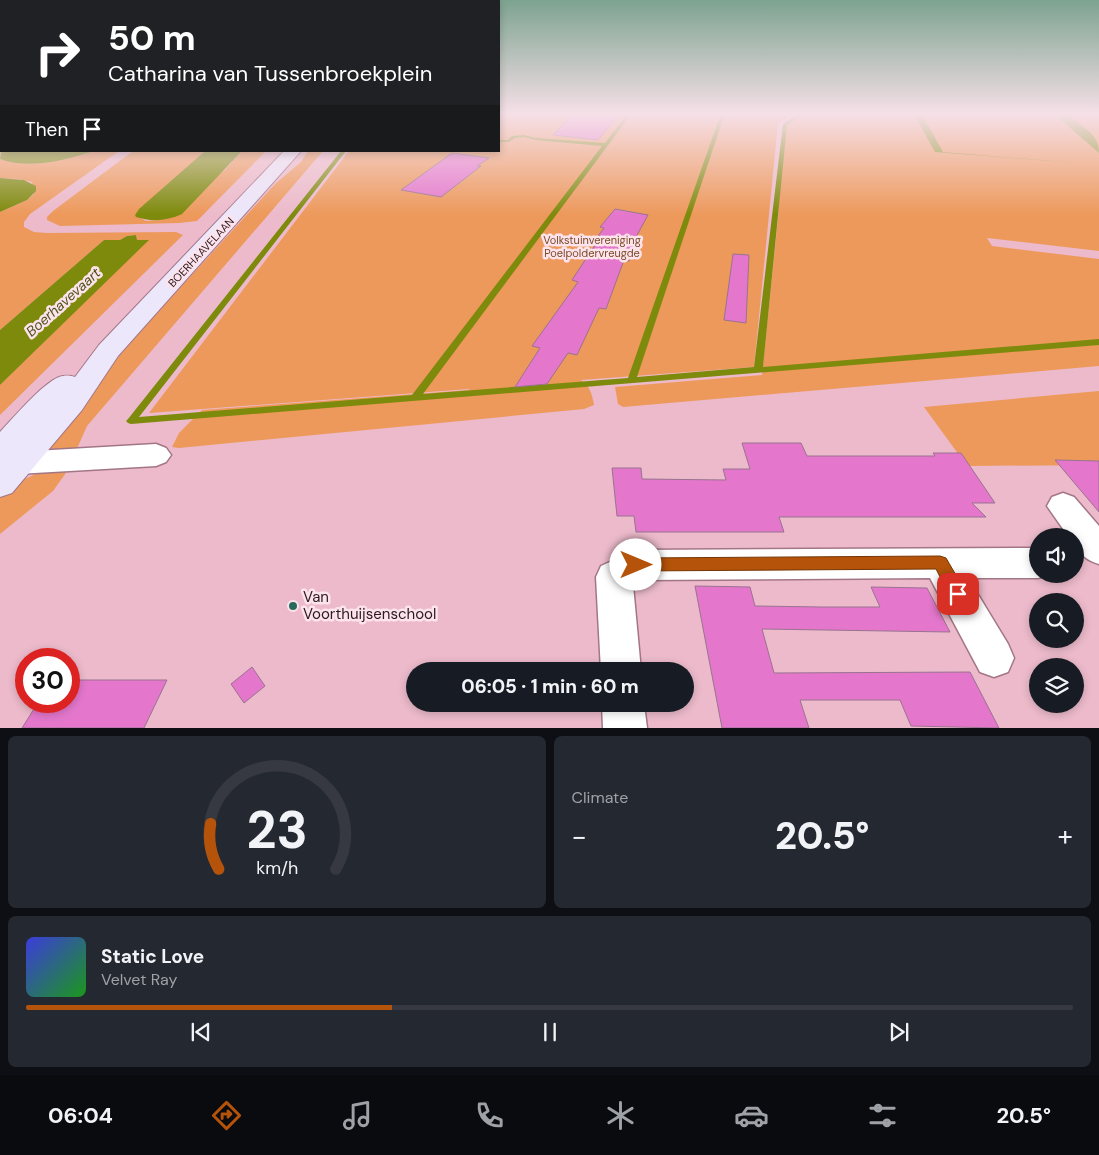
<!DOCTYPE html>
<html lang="en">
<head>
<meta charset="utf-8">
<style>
	:root { --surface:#171b24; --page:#242831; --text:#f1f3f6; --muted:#9ea1a6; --line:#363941; --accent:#b45309 }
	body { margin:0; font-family:"DM Sans",sans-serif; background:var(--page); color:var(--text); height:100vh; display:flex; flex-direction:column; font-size:19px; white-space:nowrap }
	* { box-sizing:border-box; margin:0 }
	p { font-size:16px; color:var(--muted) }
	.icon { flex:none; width:28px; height:28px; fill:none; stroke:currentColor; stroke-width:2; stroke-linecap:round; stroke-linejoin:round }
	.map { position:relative; height:728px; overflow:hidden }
	.details { display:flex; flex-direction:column; gap:8px; padding:8px; background:#0d0f14; flex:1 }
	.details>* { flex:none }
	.top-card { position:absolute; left:0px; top:0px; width:500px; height:152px; box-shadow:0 2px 8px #0003; background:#202124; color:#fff; overflow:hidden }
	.fabs { position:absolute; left:1029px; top:528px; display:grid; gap:10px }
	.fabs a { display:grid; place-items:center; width:55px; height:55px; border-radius:50%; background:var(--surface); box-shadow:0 2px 8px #0003; font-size:25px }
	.speed { position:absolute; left:15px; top:648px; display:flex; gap:10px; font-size:25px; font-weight:700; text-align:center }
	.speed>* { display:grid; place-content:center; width:65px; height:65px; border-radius:50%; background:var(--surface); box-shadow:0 2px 8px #0003; line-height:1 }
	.speed .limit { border:8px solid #d22; background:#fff; color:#111 }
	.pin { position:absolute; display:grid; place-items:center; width:42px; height:42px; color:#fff; margin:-21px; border-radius:10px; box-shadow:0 2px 8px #0006 }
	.me { position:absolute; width:55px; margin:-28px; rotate:90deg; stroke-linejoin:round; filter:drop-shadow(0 0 4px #0008) }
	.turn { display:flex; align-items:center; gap:18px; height:105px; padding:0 25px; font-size:22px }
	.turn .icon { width:65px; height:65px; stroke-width:2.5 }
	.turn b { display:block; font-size:35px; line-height:42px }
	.then { display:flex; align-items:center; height:48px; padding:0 25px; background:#0003; gap:10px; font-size:19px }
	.big { font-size:38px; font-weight:800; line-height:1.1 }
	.details .card { flex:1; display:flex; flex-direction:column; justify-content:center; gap:8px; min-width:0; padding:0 18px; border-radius:8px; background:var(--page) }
	.details .dial { align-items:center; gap:0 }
	.dial svg { height:130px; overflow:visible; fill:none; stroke:var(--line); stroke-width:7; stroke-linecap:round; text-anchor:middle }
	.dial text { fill:var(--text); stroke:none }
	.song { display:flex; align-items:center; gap:15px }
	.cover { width:60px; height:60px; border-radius:8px; background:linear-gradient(135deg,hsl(240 70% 55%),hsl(120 70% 35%)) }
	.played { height:5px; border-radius:2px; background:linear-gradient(90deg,var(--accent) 35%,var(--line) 35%) }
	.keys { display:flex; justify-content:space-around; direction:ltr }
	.heat { display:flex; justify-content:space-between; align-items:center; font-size:28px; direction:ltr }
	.details .tiles { flex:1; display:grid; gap:8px; grid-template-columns:1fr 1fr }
	.card:last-child { grid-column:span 2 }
	.trip { position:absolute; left:406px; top:662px; width:288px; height:50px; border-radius:25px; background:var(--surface); box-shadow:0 2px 8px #0003; font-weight:800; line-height:50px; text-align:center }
	.dock { display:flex; height:80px; justify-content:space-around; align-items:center; background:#090b0e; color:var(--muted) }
	.dock .icon { width:35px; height:35px }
	.dock .on { color:var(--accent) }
	.dock b { font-size:22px; color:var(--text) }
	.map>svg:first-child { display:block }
</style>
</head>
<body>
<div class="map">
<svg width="1099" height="728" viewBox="0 0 1099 728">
	<rect width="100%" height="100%" fill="#ecbacb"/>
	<path fill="#ed995b" d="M499,113H792V116L778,123L754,367L581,380C590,386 592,394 594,405L584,409L179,448L172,447L179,433L202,410L469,390V389L149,413L349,151H499Z
		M796,113H1099V251L987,238L992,246L1099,259V366L623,407L618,404L615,387L762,375L778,219L784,125L796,119Z
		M94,151H119L30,214L24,222V227L34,232L47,233L176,232L183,235L0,415V385L148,240H137L136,235L127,236L120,240H104L0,330V212L27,200L34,194L32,182L19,179L0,178V159C28,170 67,160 94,151Z
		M133,151H205L139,210L135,215L146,221L160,220L225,170L242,151H266L197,221L179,223L60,226L47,220V217L53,211Z
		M308,151H323L87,426L75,453L51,455L45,442L145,326L275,184L301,162Z
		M1099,391V465L967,466L924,407Z
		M68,470L53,491L0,534V492L3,489L40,472Z"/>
	<path fill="#7d8a0b" d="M913,113H921L943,152L1089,164L935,152Z
		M1053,113H1067C1079,127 1099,131 1099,153Z
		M1,148V151H94C67,160 28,170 0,159Z
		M205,151H242L182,214C167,221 151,222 136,217L135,215L139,209Z
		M0,178L24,180L36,186V191L27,200L0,212Z
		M136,235L137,240H149L0,385V330L104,240H120L127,236Z"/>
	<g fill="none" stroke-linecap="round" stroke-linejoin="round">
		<path fill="#7d8a0b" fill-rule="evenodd" d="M628,113H632L423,394L628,378L721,113H725L637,377L754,367L783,124L796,115V113H800V117L787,125L763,367L1099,339V345L131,424L128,423L126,421L128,419L341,151H346L139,417L412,395L602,146L536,140L524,137L515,138L509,142H499V140H508L512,136L524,135L536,138L605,143Z"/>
	</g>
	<path fill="#e477cc" stroke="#99738f" d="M575,113H620L598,140L553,135Z
		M452,153L489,158L477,166H481L441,197L401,190Z
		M615,209L648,215L636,237L629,261L624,260L606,309L599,308L577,355L568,353L547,384L515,387L540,348L532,346L578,282L572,280L601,236H598L604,228L600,227Z
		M733,254L749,255L746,323L724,320Z
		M742,443H801L807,456H935L933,453H961L995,503H972L986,517H779L784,532H636L634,516H617L612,468H641L642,479L726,480L723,469H750Z
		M1055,460L1099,461V512Z
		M695,586L750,587L755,606L822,607H880L871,587L927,588L950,632L762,629L774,673L970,672L999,728L911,726L900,700H800L809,728H722Z
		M252,667L265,686L244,703L231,684Z
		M69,680H167L144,728H22L39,701H69Z"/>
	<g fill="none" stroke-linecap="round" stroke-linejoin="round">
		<g stroke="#a37686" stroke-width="3">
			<path id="minor" d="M156,444L166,448L171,455L166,462L156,466L0,475V453Z
				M1063,493L1074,497L1099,526V564C1085,560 1075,551 1075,536H1068L1047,506L1052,497Z
				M1038,548V574H1050L1038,578H968L1008,644L1014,658L1008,672L994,677L980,672L930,578L641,580L633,585L641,671H601L596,577L601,566L636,550Z
				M602,704H644L647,728H603Z"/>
		</g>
		<g stroke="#a37686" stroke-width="2">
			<path id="secondary" d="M284,151H301L118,356L82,410L12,493L0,497V432C14,417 42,384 59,377C65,375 69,375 75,377L99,345Z"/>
		</g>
		<use href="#minor" fill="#fff" fill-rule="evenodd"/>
		<use href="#secondary" fill="#ece7fb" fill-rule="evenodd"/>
	</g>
	<linearGradient id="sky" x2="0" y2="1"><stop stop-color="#7da390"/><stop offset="0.53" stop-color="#f6e0e8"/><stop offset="1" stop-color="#f6e0e8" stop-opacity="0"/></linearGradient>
	<rect width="1099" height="215" fill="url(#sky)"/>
	<path fill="#b45309" stroke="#753606" d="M940,556L946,558L964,589L966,594L964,600L958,602L952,600L936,569L636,571L630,569L628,565L630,560L636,558Z"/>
	<circle fill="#276a5b" stroke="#fde3eb" stroke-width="2" cx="293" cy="606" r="5"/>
	<g text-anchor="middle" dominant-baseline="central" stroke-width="5" stroke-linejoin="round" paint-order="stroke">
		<g font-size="11" fill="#784a27" stroke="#fde3eb">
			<text x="592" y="240">Volkstuinvereniging<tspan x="592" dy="13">Poelpoldervreugde</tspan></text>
		</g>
		<g font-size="11" fill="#2c1a21" stroke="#fde3eb">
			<text transform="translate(201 252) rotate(-47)">BOERHAAVELAAN</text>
		</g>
		<g font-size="14" font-style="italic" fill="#4a5118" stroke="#fde3eb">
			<text transform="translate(63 302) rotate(-42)">Boerhavevaart</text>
		</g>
		<g font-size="15" fill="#2c1a21" stroke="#fde3eb" text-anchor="start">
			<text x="303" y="597">Van<tspan x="303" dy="17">Voorthuijsenschool</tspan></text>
		</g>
	</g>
</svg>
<div class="fabs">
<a><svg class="icon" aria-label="sound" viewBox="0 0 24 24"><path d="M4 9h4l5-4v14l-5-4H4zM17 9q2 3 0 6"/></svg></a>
<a><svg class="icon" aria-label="search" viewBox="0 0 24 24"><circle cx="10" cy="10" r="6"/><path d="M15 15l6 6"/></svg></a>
<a><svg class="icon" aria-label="layers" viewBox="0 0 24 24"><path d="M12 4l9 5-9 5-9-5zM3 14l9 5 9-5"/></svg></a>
</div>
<div class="speed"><div class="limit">30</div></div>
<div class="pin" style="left:958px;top:594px;background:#d93025"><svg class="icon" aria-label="arrive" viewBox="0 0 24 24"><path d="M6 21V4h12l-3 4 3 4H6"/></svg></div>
<svg class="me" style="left:636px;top:565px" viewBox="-20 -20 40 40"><circle r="19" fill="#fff"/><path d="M0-13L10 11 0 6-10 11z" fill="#b45309"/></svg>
<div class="trip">06:05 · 1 min · 60 m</div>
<div class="top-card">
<div class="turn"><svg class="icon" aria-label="right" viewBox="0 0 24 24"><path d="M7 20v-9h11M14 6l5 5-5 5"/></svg><div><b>50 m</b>Catharina van Tussenbroekplein</div></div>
<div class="then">Then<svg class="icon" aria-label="arrive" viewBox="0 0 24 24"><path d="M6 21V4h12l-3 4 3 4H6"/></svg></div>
</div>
</div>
<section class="details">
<div class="tiles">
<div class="card dial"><svg viewBox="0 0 100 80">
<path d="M14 69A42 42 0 1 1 86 69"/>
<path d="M14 69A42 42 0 0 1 9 41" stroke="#b45309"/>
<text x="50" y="56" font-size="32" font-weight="700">23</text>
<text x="50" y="72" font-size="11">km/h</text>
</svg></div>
<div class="card"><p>Climate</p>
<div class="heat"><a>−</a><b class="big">20.5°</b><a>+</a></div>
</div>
<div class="card">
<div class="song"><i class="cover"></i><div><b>Static Love</b><p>Velvet Ray</p></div></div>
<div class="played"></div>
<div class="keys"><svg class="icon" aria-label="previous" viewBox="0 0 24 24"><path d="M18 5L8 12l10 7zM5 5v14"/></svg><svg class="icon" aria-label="pause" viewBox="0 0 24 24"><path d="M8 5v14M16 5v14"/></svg><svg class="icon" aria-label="next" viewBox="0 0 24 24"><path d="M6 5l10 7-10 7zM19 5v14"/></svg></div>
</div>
</div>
</section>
<nav class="dock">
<b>06:04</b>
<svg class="icon on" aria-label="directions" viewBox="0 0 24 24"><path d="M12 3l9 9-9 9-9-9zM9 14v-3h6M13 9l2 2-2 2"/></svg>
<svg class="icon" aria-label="music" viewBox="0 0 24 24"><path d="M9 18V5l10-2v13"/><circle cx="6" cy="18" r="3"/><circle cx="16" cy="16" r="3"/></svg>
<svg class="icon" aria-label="phone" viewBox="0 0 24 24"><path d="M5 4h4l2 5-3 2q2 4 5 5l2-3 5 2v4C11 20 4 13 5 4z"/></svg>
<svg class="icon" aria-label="climate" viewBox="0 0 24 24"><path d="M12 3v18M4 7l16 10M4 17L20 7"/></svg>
<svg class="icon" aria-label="car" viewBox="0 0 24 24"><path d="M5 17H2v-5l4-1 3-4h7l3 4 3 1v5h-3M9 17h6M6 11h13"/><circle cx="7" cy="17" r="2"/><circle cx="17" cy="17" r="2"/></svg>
<svg class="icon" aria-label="filters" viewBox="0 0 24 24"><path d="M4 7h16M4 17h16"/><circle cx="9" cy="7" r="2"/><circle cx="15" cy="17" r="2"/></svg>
<b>20.5°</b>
</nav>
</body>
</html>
